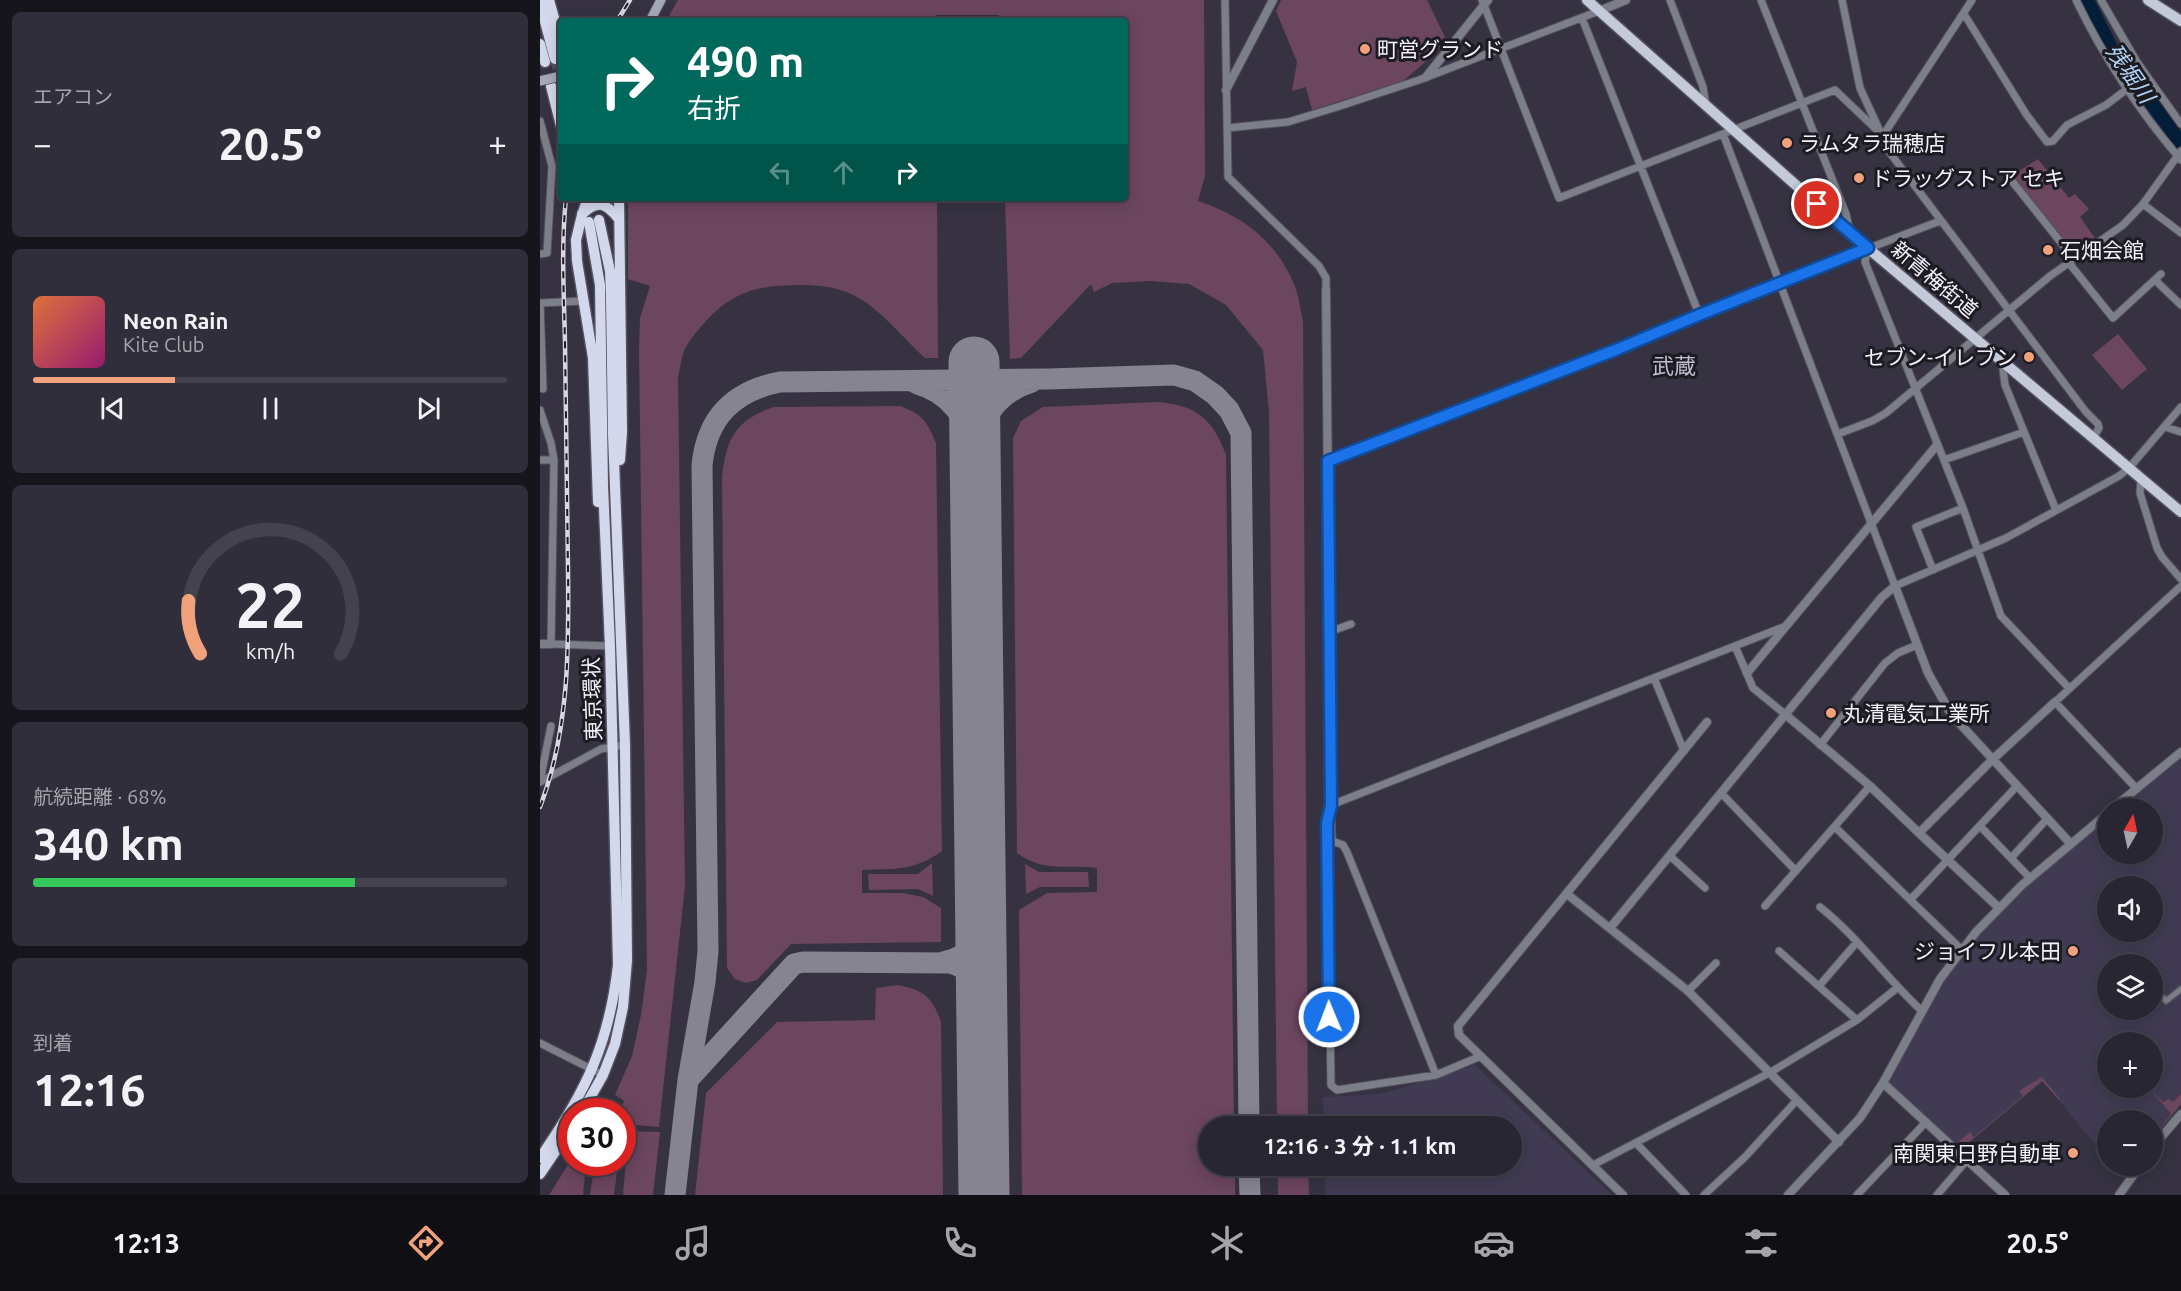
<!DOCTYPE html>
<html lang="ja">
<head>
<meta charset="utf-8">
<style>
	:root { --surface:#282632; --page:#302e3a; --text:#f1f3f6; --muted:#a5a5ac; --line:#44434d; --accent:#f1a17b }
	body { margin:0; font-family:Ubuntu,"Noto Sans JP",sans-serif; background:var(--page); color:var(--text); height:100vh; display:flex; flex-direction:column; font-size:22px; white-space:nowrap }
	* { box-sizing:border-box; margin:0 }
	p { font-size:20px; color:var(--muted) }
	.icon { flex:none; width:33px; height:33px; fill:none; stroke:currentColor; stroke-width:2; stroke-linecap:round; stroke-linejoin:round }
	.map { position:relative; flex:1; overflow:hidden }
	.drawer { display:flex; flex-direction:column; gap:12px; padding:12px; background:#16151c; width:540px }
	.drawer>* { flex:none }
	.top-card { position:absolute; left:18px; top:18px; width:570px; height:183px; border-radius:6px; box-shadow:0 3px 15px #0003,0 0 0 2px var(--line); background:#00695c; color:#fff; overflow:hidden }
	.needle { width:39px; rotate:9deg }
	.fabs { position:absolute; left:1557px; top:798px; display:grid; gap:12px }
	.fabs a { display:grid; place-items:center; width:66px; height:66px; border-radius:50%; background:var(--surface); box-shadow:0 3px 15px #0003,0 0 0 2px var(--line); font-size:30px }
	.speed { position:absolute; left:18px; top:1098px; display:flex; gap:12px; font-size:30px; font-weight:700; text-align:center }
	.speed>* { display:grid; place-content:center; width:78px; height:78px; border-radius:50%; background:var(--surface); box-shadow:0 3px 15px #0003,0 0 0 2px var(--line); line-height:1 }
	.speed .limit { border:9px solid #d22; background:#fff; color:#111 }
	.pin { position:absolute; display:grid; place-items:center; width:51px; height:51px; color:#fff; margin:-26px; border:3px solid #fff; border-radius:50%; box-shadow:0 2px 6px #0007 }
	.me { position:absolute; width:66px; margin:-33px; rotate:359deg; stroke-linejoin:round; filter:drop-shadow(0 0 4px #0008) }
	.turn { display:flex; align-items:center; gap:21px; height:126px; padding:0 30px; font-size:27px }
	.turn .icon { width:78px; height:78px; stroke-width:2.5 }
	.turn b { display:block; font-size:42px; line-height:51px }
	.lanes { display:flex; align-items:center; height:57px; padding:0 30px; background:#0003; justify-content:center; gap:30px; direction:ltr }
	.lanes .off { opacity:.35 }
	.big { font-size:45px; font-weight:700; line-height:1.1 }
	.drawer .card { flex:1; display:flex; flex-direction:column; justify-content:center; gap:9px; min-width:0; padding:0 21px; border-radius:9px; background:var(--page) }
	.drawer .dial { align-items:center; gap:0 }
	.dial svg { height:156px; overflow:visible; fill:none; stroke:var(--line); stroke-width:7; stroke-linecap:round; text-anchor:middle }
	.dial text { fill:var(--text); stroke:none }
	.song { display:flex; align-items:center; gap:18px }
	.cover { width:72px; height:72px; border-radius:9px; background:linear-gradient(135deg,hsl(20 70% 55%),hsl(320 70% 35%)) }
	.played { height:6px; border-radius:3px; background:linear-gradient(90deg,var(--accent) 30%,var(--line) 30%) }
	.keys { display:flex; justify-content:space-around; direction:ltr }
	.heat { display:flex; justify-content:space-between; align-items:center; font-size:33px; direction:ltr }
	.charge { height:9px; border-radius:4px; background:linear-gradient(90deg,#34c759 68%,var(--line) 0) }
	.trip { position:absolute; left:658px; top:1116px; width:324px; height:60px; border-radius:30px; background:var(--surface); box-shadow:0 3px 15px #0003,0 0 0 2px var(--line); font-weight:700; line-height:60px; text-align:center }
	.menu { display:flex; height:96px; justify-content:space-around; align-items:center; background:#100f14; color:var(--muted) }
	.menu .icon { width:42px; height:42px }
	.menu .selected { color:var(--accent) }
	.menu b { font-size:27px; color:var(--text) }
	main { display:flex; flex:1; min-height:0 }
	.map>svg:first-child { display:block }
</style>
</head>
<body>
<main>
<section class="drawer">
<div class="card"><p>エアコン</p>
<div class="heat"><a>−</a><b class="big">20.5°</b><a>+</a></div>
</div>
<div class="card">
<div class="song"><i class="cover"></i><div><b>Neon Rain</b><p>Kite Club</p></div></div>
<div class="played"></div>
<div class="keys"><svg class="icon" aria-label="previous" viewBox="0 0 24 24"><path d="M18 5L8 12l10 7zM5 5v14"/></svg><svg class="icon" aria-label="pause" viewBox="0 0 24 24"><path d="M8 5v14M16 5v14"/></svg><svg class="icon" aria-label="next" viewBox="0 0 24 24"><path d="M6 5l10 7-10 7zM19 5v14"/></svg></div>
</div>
<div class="card dial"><svg viewBox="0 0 100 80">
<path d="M14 69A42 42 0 1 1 86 69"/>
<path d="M14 69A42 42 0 0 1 8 42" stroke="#f1a17b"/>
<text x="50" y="56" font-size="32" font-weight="700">22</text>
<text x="50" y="72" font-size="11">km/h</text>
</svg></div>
<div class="card"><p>航続距離 · 68%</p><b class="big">340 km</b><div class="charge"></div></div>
<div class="card"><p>到着</p><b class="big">12:16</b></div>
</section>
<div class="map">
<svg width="1641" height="1195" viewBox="0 0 1641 1195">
	<rect width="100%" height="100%" fill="#363242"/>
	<path fill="#403b52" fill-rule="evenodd" d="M1641,758V1104L1613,1138L1612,1120H1568L1567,1159L1503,1081L1421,1149L1350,1085L1349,1079L1402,982L1435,938L1485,887L1567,819L1568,854H1612V808H1580ZM1568,886H1612V932H1568ZM1568,964H1612V1010H1568ZM1568,1042H1612V1088H1568Z
		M935,1065L1072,1195H785V1166H972V1126H784L783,1097L840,1094L899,1077Z"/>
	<path fill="#6c455f" d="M138,0H664L665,176L658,201C703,216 735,240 754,284C759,295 760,309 763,321L768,1126H737L729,413L723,350L686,305L649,284L610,281L572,283L554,292L551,284L481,358L470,359L465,198H585V21H459V15H396L395,21H126Z
		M741,0H887L906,39L890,58L863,81L772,110L766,87L752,91L757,62L736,11Z
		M1498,159L1529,198L1535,194L1549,209L1540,217L1555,238L1547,248L1534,256L1471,176Z
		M88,198H397L398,358H385C365,340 340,309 317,297C299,287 280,285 260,285C219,285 194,291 166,321C158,330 149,340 144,351C141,359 140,369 138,378L145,886L119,1127L83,1124L82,1112L80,1111L84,1101L75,1095L92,1056L101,1015L107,970L99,349L100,318L110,286L88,279Z
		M1578,334L1607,369L1582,390L1552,355Z
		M618,402C656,405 673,419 686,455L694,1126H669V1166H695V1195H482L479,910L507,893L557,892V868C526,864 505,873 477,853L473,438L481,421L503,407Z
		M360,406C382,414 387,421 396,443L402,851C372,872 356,868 322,870V893H363L383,897L401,908V942L251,944L217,980L206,983L195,979L187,968L182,478C186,439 195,420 234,407Z
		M392,863L393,896L378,889L329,890L328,874H378Z
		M485,864L499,872H548L549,887H500L486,894Z
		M358,985C384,990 393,998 401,1022L403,1195H155L166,1093L237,1022L335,1020L336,988Z
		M1502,1077L1520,1099L1519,1100L1502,1081L1421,1149L1417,1146L1418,1142L1430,1132L1434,1137L1483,1096L1479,1091Z
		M1609,1088L1623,1102L1629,1099L1633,1102L1641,1094V1104L1613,1138L1631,1114Z
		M83,1131L120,1132L113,1195H83L86,1159L83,1150Z
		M31,1160L32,1162L46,1163L43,1195H9Z
		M55,1162L78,1163L74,1195H50Z
		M738,1166H768L769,1195H738Z"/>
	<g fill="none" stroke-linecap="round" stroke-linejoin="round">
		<path stroke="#031e39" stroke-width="14" d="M1547,0L1571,48L1641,143"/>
		<path stroke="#878492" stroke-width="21" d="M377,384C409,393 429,419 434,452
			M435,457C439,421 456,393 492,382
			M403,962C421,958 433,950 440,932
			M148,1080L254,964L263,962L410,963C427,967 434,979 442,994
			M709,1166L710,1195
			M135,1195L148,1080L165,982L168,951L162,465C167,417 194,391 240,382L508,379L634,375L655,381L675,395L689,410L701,433L709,1126"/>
		<path stroke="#878492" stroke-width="51" d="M434,362L444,1195"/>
		<path stroke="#524f5e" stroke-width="10" stroke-dasharray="10 5" stroke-linecap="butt" d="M15,59L21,82"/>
		<g stroke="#545160" stroke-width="8">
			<path id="pedestrian" d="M1619,993L1626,1001L1641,989"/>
		</g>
		<g stroke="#545160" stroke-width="9">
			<path id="minor" d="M685,0L688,177L779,266L786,278V290
				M942,0L1019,198L1295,90L1339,132
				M1130,0L1163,87L1166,106
				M1221,0L1306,214L1310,233
				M1302,0L1320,88L1350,153L1546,412L1558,424L1559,428L1553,438
				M1536,0C1564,58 1599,111 1641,160
				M1561,0L1597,62L1641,124
				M1424,14L1486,114L1507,142L1513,141L1527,125L1566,105L1587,89
				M1042,18L1159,314
				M0,121L12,166L7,253L0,254
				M687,128L748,122L797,107L879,80L1059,11
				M1183,134L1355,586L1466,538L1579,476L1589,468L1641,407
				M1342,137L1432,0
				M1468,176L1534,259
				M1603,204L1641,233
				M1328,248L1325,262L1423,508L1461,616L1529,688
				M1529,263L1573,318L1621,274
				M1615,280L1641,305
				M0,303L3,389
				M0,303L43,301
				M1462,361L1465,385L1516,510
				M0,410L11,443L14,460L11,644L70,646
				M1625,427L1641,432
				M1298,434L1332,421L1346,413L1510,276L1583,225L1603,204L1641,151
				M0,460H14
				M1404,460L1484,432
				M788,461C994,386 1195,298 1400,221
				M1601,479L1600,493L1617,548L1622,557L1641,579
				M1393,570L1376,527L1423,508
				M789,632L811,624
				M1195,646L1213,688L1246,715
				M1114,678L1144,751
				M1280,745L1345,663L1358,653L1377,645
				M0,781L11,726
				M0,782L61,749L85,745
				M1597,789L1515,702L1641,586
				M1182,794L1256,871
				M791,805L1246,626
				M791,805L787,823L791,1085L797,1090L896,1075L941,1056
				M791,807L792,844
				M1440,826L1490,878
				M1295,827L1422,950
				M787,839L803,845L807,852L896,1075
				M1130,856L1165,888
				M1471,858L1507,819
				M1370,900L1477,786
				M1225,906L1330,786
				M1280,907C1318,937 1346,978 1382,1011
				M1239,951L1317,1020
				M1279,986L1317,942
				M1148,991L1176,963
				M0,1043L63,1075
				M1096,1143L1146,1195
				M1053,1165L1231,1072L1317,1020L1357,988
				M1164,1195L1205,1157L1257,1100
				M1317,1195L1386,1122
				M1397,1195L1427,1160"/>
		</g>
		<g stroke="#545160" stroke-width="10">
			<path id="tertiary" d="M1059,11L1086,0
				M886,77L948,0
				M686,90L733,0
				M786,290L791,805
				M0,644H11
				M1207,673L1397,445
				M1246,715L1330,786L1379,833
				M1573,808L1641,752
				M1027,894L1148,991L1299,1142
				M1458,907L1379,833L1452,760L1515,702
				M1070,928L1342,597L1355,586L1388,673L1411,714L1531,844
				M1343,1083L1465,1195
				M1612,1148L1641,1114
				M1083,1195L919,1035L918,1026L1167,722
				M1248,1195L1320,1118L1343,1083L1400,979L1436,932L1482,885L1568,813
				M1579,1195L1600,1166"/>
		</g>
		<g stroke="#545160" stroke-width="11">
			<path id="secondary" d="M110,21L121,0"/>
		</g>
		<g stroke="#545160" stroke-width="13">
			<path id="primary" d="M1047,0L1310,233L1641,512
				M1608,0L1641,21"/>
		</g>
		<g stroke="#545160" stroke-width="13">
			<path id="trunk" d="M9,0L21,43
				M0,3L15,59
				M0,44L5,62
				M11,86L21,126
				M48,198L42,215L36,240L37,261L53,358L58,502
				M79,198L82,432L80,460
				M42,214C58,199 66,203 79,219
				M42,1112L63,1075L75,1044L83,1007L87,960L85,745L73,435L71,296L70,271L59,220
				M0,1158C45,1093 69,1045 78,965L70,646L63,486L60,285L49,222
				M0,1174L32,1127"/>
		</g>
		<use href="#pedestrian" stroke="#7d7f88" stroke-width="5"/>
		<use href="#minor" stroke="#7d7f88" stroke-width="7"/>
		<use href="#tertiary" stroke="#7d7f88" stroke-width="8"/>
		<use href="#secondary" stroke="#a5a9b7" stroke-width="9"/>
		<use href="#primary" stroke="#c5cadb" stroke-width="10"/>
		<use href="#trunk" stroke="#d3d8ec" stroke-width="10"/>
		<g stroke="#d8d6e1" stroke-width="4.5">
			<path id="rail" d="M77,21L90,0
				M0,807C29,731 29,650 28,570C27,494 26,419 25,343C24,295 21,246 26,198"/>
		</g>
		<use href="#rail" stroke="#1d1b22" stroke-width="2" stroke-dasharray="7" stroke-linecap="butt"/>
		<g stroke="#545160" stroke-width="11" stroke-linecap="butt">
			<path id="secondary-bridge" d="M0,81L21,76"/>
		</g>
		<use href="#secondary-bridge" stroke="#a5a9b7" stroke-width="9"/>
	</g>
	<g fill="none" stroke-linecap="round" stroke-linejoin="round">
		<g stroke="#114b97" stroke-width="15">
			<path id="route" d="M789,1017L787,823L791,805L788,461L1078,349L1159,315L1328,248L1277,204"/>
		</g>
		<use href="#route" stroke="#1a73e8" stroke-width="10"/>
	</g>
	<g fill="#f1a17b" stroke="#1d1b22" stroke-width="2">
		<circle cx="825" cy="49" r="6"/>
		<circle cx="1247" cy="143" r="6"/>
		<circle cx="1319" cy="178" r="6"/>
		<circle cx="1508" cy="250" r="6"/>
		<circle cx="1489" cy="357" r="6"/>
		<circle cx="1291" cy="713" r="6"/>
		<circle cx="1533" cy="951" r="6"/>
		<circle cx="1533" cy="1153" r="6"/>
	</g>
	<g text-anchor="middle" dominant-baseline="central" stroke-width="6" stroke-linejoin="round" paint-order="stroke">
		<g font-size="21" fill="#f3f1fc" stroke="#1d1b22" text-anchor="start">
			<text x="837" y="49">町営グランド</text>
			<text x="1259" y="143">ラムタラ瑞穂店</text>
			<text x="1331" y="178">ドラッグストア セキ</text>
			<text x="1520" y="250">石畑会館</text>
			<text x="1477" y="357" text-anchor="end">セブン-イレブン</text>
			<text x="1303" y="713">丸清電気工業所</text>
			<text x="1521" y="951" text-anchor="end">ジョイフル本田</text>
			<text x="1521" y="1153" text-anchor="end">南関東日野自動車</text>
		</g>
		<g font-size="21" fill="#f3f1fc" stroke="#1d1b22">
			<text transform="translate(1395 279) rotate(40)">新青梅街道</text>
			<text transform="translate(52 699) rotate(-92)">東京環状</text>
		</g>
		<g font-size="22" font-style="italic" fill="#b1d4f9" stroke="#1d1b22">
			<text transform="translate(1591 73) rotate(55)">残堀川</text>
		</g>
		<g font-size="22" fill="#c0bbd0" stroke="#1d1b22">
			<text x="1134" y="365">武蔵</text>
		</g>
	</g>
</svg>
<div class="fabs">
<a><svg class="needle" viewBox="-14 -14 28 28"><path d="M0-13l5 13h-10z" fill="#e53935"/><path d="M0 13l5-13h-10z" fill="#a5a5ac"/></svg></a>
<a><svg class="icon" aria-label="sound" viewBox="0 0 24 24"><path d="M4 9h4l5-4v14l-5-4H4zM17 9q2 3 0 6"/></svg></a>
<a><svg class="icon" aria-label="layers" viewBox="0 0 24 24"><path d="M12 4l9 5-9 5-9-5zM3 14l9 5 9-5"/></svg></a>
<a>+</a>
<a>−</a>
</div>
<div class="speed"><div class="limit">30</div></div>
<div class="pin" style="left:1277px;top:204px;background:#d93025"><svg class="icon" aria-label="arrive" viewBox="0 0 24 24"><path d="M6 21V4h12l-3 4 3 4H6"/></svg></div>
<svg class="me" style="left:789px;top:1017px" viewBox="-20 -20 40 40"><circle r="17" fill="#1a73e8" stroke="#fff" stroke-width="3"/><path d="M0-11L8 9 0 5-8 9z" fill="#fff"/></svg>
<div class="trip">12:16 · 3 分 · 1.1 km</div>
<div class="top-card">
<div class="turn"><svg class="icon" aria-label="right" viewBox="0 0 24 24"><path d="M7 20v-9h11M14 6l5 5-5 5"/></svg><div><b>490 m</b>右折</div></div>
<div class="lanes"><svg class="icon off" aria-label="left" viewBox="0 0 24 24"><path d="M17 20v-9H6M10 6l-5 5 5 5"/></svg><svg class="icon off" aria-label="ahead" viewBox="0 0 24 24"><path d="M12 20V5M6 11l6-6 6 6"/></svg><svg class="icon" aria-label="right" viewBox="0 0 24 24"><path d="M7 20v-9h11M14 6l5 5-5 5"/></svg></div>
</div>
</div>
</main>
<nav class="menu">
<b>12:13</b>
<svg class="icon selected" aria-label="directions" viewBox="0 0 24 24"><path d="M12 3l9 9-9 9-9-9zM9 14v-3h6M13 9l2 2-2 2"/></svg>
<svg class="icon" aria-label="music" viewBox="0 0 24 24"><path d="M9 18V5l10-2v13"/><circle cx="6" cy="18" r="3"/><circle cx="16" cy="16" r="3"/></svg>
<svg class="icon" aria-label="phone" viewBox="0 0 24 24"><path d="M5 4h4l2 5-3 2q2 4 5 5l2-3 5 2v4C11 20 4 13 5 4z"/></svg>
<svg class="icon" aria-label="climate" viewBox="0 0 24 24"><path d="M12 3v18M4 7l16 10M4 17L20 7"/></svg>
<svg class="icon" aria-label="car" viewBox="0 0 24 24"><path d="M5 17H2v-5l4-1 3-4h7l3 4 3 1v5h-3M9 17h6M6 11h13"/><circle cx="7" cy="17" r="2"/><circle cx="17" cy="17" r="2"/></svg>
<svg class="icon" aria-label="filters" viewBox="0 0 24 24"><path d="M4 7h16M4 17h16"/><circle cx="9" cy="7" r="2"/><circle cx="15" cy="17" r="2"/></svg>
<b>20.5°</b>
</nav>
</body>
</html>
